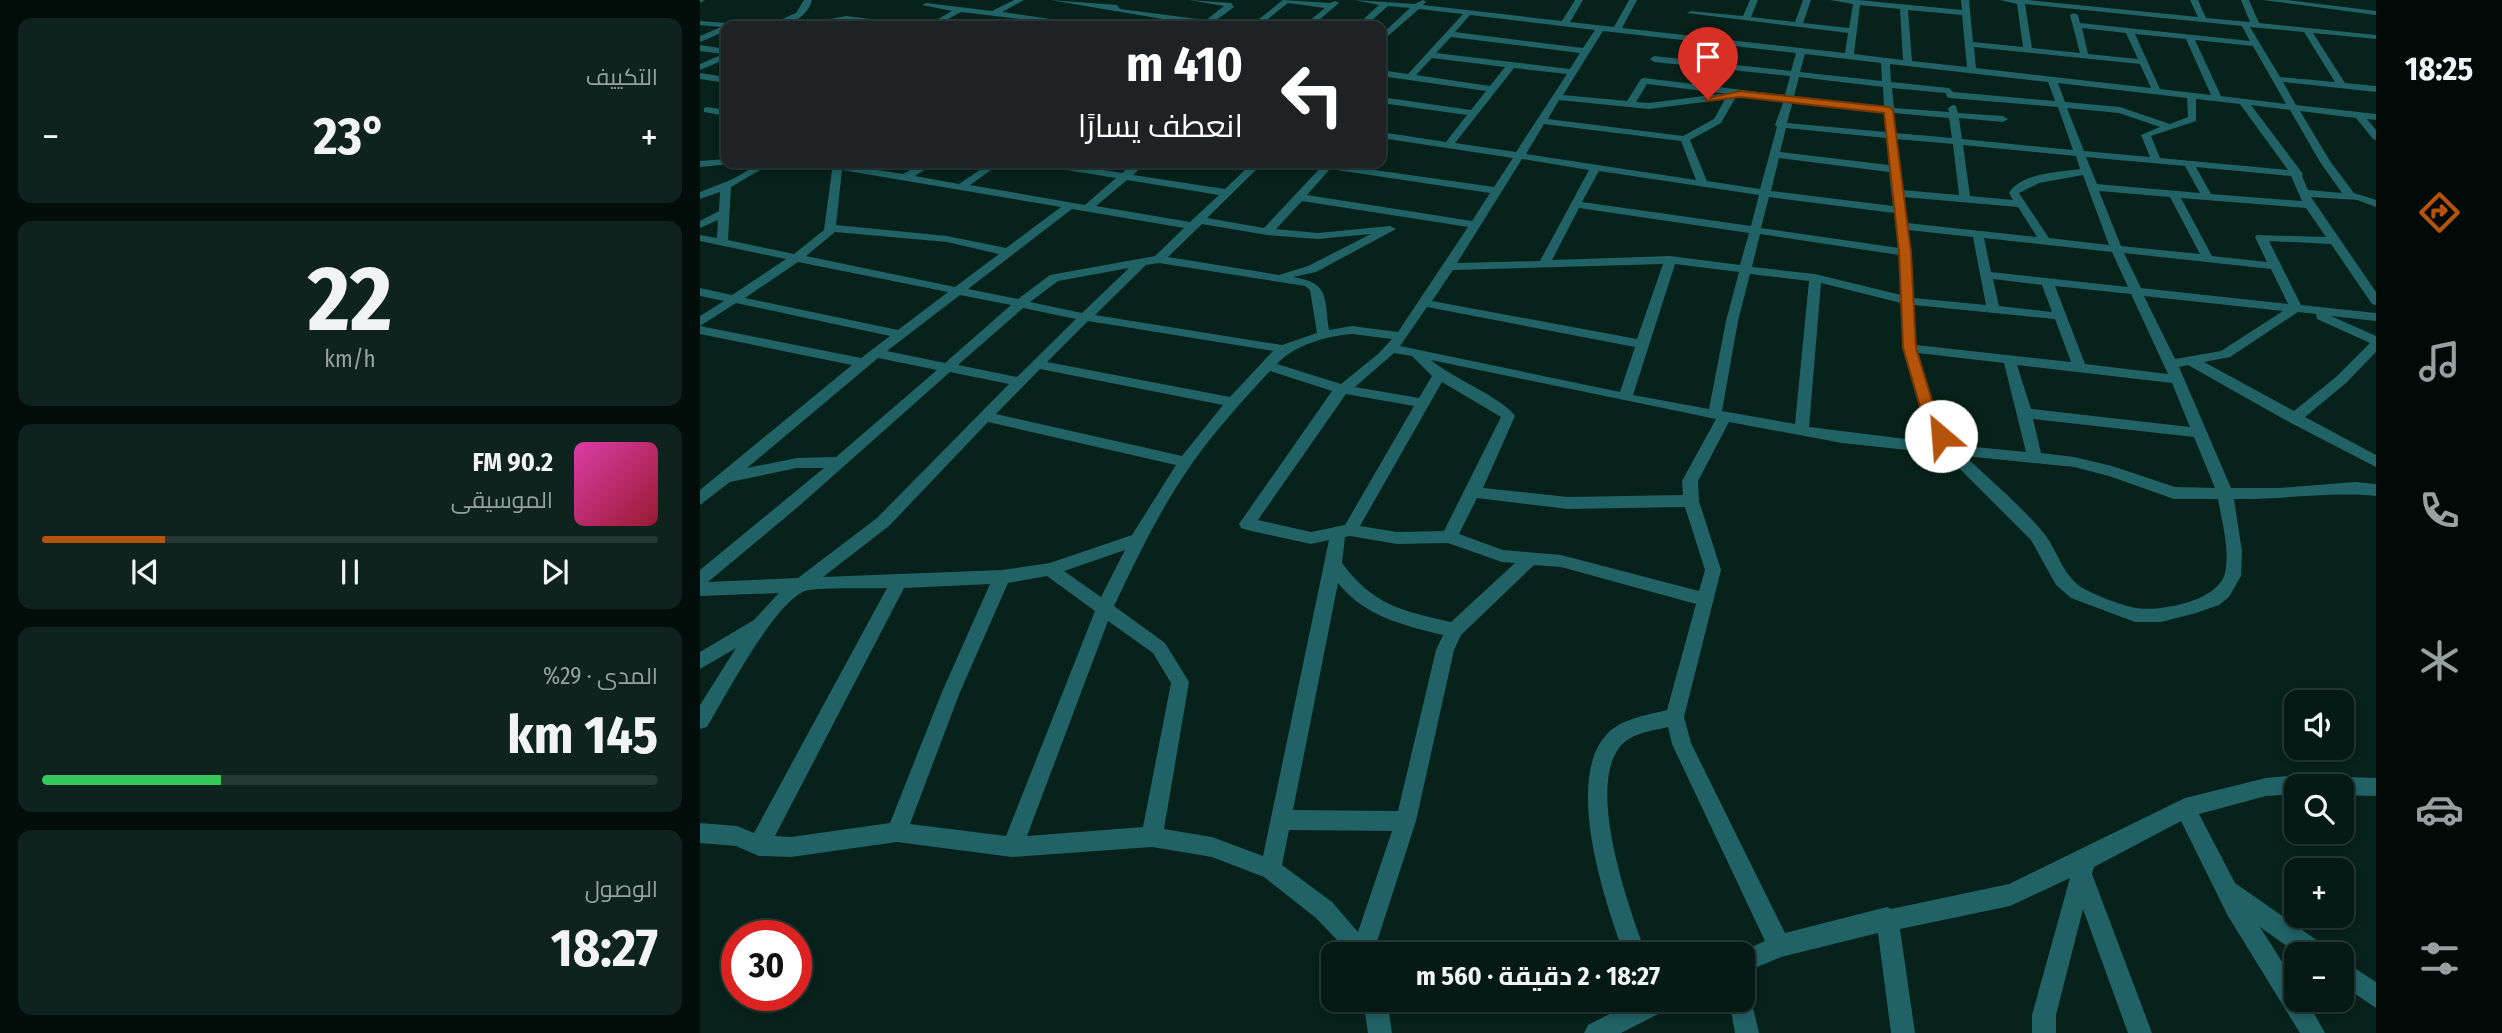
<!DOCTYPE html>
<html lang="ar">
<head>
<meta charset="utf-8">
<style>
	:root { --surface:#051a14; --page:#0e231d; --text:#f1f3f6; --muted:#97a1a0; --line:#263834; --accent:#b45309 }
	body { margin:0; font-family:"Fira Sans Condensed",Cairo,sans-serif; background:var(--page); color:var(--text); direction:rtl; height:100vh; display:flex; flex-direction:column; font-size:26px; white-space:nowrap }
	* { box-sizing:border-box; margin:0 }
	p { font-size:23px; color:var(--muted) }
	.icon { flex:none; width:38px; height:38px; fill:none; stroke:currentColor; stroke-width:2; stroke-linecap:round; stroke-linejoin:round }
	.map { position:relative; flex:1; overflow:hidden; direction:ltr }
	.panel { display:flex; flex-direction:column; gap:18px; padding:18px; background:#030e0b; width:700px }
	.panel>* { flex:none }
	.guide { position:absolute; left:21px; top:21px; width:665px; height:147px; border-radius:14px; box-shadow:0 4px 10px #0003,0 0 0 2px var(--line); direction:rtl; background:#202124; color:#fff; overflow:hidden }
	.tools { position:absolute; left:1584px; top:690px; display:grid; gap:14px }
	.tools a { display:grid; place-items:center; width:70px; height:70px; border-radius:14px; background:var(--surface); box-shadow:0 4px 10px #0003,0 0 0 2px var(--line); font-size:35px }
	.speed { position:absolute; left:21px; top:920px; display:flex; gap:14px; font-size:35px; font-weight:700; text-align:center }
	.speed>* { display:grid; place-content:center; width:91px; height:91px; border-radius:50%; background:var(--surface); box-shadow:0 4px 10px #0003,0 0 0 2px var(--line); line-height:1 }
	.speed .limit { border:10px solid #d22; background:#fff; color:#111 }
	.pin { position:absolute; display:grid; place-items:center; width:60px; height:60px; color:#fff; margin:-72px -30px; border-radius:50% 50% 50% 0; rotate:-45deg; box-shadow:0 0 7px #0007 }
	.pin .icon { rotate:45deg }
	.me { position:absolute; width:77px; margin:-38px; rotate:333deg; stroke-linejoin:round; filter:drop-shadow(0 0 5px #0008) }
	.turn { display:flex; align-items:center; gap:24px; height:147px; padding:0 28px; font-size:32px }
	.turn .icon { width:91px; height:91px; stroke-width:2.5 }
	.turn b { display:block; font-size:49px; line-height:60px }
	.big { font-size:52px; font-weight:700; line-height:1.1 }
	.panel .tile { flex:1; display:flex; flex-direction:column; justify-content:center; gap:10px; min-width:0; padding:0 24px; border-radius:14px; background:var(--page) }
	.panel .dial { align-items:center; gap:0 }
	.dial b { font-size:91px; line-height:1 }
	.song { display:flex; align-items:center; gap:21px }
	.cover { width:84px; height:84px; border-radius:10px; background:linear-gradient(135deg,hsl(320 70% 55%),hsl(350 70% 35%)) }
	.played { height:7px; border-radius:4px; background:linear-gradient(90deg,var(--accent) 20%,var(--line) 20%) }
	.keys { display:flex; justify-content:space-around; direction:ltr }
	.heat { display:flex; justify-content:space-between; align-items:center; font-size:38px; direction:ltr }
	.charge { height:10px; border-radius:5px; background:linear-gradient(90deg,#34c759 29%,var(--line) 0) }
	.trip { position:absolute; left:621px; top:942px; width:434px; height:70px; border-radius:14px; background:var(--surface); box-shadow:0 4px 10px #0003,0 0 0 2px var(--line); font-weight:700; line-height:70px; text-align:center; direction:rtl }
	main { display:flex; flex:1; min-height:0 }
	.tabs { display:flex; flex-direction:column; width:126px; justify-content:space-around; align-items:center; background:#020a08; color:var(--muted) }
	.tabs .icon { width:49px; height:49px }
	.tabs .current { color:var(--accent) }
	.tabs b { font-size:32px; color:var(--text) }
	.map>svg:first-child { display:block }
</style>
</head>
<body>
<main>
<nav class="tabs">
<b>18:25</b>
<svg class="icon current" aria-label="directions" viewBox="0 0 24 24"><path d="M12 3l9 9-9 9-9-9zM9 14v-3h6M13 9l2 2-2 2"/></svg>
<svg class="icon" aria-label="music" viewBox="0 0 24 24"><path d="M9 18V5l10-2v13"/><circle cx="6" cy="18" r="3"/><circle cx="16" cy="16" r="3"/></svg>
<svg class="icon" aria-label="phone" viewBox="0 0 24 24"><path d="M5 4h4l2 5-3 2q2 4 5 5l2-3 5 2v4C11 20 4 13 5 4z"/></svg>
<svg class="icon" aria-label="climate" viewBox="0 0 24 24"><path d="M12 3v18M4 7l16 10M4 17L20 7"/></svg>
<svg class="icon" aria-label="car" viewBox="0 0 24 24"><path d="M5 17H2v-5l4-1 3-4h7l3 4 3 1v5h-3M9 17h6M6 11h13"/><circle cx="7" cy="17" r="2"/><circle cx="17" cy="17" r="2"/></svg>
<svg class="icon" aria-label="filters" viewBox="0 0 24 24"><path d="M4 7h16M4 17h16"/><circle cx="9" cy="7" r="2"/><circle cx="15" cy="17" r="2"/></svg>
</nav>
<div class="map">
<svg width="1676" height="1033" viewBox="0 0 1676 1033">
	<rect width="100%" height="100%" fill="#07221a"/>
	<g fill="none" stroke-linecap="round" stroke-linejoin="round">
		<path fill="#206266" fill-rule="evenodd" d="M0,0H5L0,3Z
			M104,0H112C106,21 85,27 66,26L96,13Z
			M314,0H324L302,12L392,25L378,26L261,12L235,26H226L252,11L222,5L226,3L292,11Z
			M350,0L417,5L420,9L506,20L524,6L489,0L531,3L534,7L515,21L540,26H504Z
			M583,0L630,3L635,1L639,3L612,26H603L625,8L588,3L559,26H550Z
			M655,0L715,4L723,0L726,2L723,5L862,21L875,0H883L870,22L914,27L929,0H937L922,28L1145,53L1148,33L987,13L991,11L1043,16L1050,0H1058L1051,17L1095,22L1103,0H1111L1103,23L1149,28L1153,4L1130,0H1158L1262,10L1261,0H1269L1273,42L1323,47L1317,4L1300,0H1328L1498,17L1490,0H1498L1506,18L1550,22L1541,0H1549L1559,23L1676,35V39L1613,33L1645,83L1676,86V92L1583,82L1596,105L1676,114V120L1667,119L1676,130V140L1673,139L1656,118L1600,111L1630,161L1654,193L1676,200V207L1657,200L1611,197L1676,292V305L1672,304L1631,244L1569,241L1601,305L1676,313V321L1631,316L1676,336V352L1646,383L1605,417L1676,455V467L1589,422L1488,365L1479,367L1531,488H1579L1655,482L1676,484V496C1630,491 1581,500 1534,499L1542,552L1541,576L1529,597L1519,605L1496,613L1461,622H1435L1371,598L1356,585L1331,540L1245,454L1142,443L1029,422L998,481L999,501L1021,570L984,717L991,743L1085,933L1187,907L1191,909L1309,884L1485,798L1566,778L1598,775L1676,778V796L1642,795V786H1596V794L1566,796L1499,814L1535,883L1625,946L1628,954H1598L1560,927L1596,984V999H1606L1625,1033H1600L1528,916L1481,821L1394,867L1392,874L1452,1033H1428L1383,909L1356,1015V1033H1332V1015L1370,878L1310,906L1200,929L1215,1033H1191L1178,933L1081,957L1043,973V954H1036L1065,941L972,744L968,727C952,731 930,733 919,748C887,791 929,908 946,954H924C905,902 863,778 908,733C923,718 948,715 967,710L996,604L861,567L834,565L761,635L754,650L716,821L673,954H646L637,940L616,918L564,877L512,857L452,847L312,857L197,842L91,857L59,856L36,846L0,843V823L37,826L54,833L187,588C171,589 117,587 105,591C74,603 25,697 7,727L0,729V705L36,648L0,669V652L54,620L79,593L0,596V570L124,468H97L30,482L0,505V490L152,365L0,334V326L161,358L190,336L36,303L0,326V316L24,301L0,296V288L32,295L86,259L0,241V235L17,238L18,220L0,228V221L19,211L20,192L0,199V192L33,179L60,163H72L31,187L28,240L94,254L124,230L133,163L203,174L223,163H235L215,176L259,184L290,163H301L270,185L385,205L416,178L342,166L337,163H360L422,173L434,163H445L433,175L525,189L552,163H563L507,218L564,228L625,163L794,187L813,158L681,138V132L746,142L767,115L681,103V97L771,110L786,91L681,76V70L708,74L763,14L719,9L681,42V35L710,8L688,6L665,26H656L679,5ZM1325,4L1542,26L1550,41L1380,23L1378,15L1374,13L1370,15L1380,53L1332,48ZM1160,5L1200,9L1203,60L1154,54ZM1208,10L1262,15L1267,67L1212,61ZM770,15L895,30L883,48L755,32ZM1550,27L1604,32L1635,82L1580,77ZM1382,28L1426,33L1438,59L1388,54ZM903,31L1096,53L1091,71L954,56L950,59L954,62L1090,76L1085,95L944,78L941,79L927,101L863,95ZM1435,34L1486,39L1511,95L1460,89ZM751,37L880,53L870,69L736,53ZM1495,40L1553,46L1586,104L1521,96ZM1274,47L1440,64L1451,88L1276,68ZM1105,54L1181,63L1182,81L1100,72ZM732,58L805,67L790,86L716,75ZM1190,64L1348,82L1355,101L1253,92L1249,88L1191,82ZM814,68L867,74L816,152L755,143ZM1099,77L1183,87L1184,107L1094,96ZM1358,83L1487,98L1488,117L1470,124L1420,107L1365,102ZM947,84L1028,94L1014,119L983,136L848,119L859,100L949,109L1020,100L1025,97L1020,94L949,103L936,102ZM1192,88L1246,93L1247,97L1250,98L1358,107L1373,150L1262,139L1259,118L1303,122L1308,119L1303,116L1258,113L1256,106L1253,105L1248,108L1249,112L1194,108ZM1037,95L1084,100L1075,125L1077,127L1060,189L1007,181L990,140L1021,123ZM1496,99L1540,104L1588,170L1460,158L1451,136L1496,121ZM1093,101L1185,112L1186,132L1087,123ZM1551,105L1590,110L1620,162L1642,193L1608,190L1602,176L1603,174ZM1367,108L1419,113L1460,127L1441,135L1450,157L1384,151ZM1194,113L1249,118L1252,138L1196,133ZM844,124L981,141L996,180L826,154ZM1086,128L1186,138L1189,165L1080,152ZM1196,139L1253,144L1259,195L1202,190ZM1263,145L1376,156L1380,169C1360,172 1320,173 1309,193L1313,200L1270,196ZM1386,157L1485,166L1500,193L1397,184ZM1079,158L1189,172L1193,206L1071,191ZM822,159L889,170L840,261L757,263ZM1496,167L1591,176L1602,201L1511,194ZM630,169L790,193L772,221L607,195ZM142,170L361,207L306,248L247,236L136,225ZM899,171L1059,195L1051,226L882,202ZM1383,175L1409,245L1349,238L1319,193L1339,183ZM427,180L519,195L490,222L396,206ZM1399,191L1470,197L1500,254L1421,246ZM1069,197L1194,213L1199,248L1061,228ZM1203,197L1318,207L1337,237L1207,223ZM1481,198L1606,208L1626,237L1557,235L1555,237L1567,262L1512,256ZM602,201L768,227L698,332L652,326L629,330C624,297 630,283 593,277L616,272L696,229L690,226L618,233L576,229ZM879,208L1049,233L1040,265L970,256L852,260ZM372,209L484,228L455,256L350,275L318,299L268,289ZM502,224L567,235L618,239L671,234L608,266L579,275L468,257ZM1208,230L1273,237L1286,305L1214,298ZM135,232L247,242L299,254L255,287L106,256ZM1060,234L1199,255L1201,295L1115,274L1052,267ZM1284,238L1412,252L1428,287L1291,272ZM1424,253L1571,269L1588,304L1441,288ZM98,262L248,292L198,330L45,298ZM459,263L605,286L610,290L617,333L582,345L395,315L446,265ZM963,264L937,339L732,301L753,270ZM975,264L1039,272L1026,321L1009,409L933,395ZM429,268L382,313L330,302L358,281ZM1050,274L1109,281L1095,424L1022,411L1038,321ZM1293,279L1342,285L1352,312L1299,306ZM1121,283L1201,303C1204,352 1212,401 1238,443L1109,427ZM1355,286L1431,294L1468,374L1385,364ZM260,295L311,305L245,363L187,351ZM1444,296L1583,311L1521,351L1475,359ZM1214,305L1355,319L1371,362L1216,345ZM727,307L935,347L920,392L700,346ZM323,308L376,319L317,377L258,365ZM1598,312L1616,314L1617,319L1670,343L1636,377L1594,411L1504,362L1530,357ZM388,321L573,351L530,397L347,362ZM652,334L692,339L678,354L641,384L577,364C594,345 627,336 652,334ZM694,353L712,356L732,376L719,398L655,387ZM1218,353L1304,363L1326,452L1254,445L1238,420ZM178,358L237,370L136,457L97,458L47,468ZM731,360L1016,419L982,481L983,495L868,497L783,488L815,416C803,398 752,378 731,360ZM1317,365L1472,383L1490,427L1331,409ZM340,369L523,405L482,456L296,414ZM570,371L632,391L539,524L541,528L547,530L611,544L629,540L563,856L512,837L464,829L489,682L465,643L414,606C437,558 460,509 491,465C514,432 542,401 570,371ZM250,372L309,384L177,518L98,578L8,582L99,506ZM742,382L801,417L744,531L697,532L660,526ZM646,394L714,406L645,525L611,532L558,520ZM1333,419L1494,437L1515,488L1475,487L1412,466L1374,457L1341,453ZM288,422L476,465L432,535L350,563L302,570L123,577L189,526ZM1265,456L1374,467L1409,476L1474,499H1518C1522,522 1530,550 1525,573C1519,601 1460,612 1436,608C1423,606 1392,594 1381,587C1361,573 1357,548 1342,531C1319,504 1290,480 1265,456ZM777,498L868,509L985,507L1005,570L999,591L861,555L803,550L759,534ZM650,536L697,544L748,543L802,562L815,563L751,622C702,611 673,605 642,563L645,537ZM425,550L401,597L364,571ZM347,576L395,611L306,836L210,824L260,692L308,583ZM638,583C665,617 703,625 743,635L736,650L698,811L593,810ZM290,584L242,692L190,823L91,837L75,836L204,588ZM408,621L453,653L471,683L443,827L327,836ZM589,830L692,831L658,932L632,902L582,865Z
			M1563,0H1587L1676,11V15Z
			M146,16L214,24L218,26C194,27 169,19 145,21C127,22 111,27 94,26Z
			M0,21L38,24L42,26H26V31L0,42V36L21,27L0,25Z
			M0,45L26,49V59L0,70V64L23,54L0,51Z
			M0,73L26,77V83L0,79Z
			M7,107L26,110V116L4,112V108Z
			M26,159V163L30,164L0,167V161Z
			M1642,960L1676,982V1008L1642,985Z
			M1043,988L1049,991L1059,1033H1035L1029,999H1043Z
			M663,999H687L692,1033H668Z
			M939,999H976L972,1007L921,1033H884L888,1025Z"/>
	</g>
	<path fill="#b45309" stroke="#753606" stroke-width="2" d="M1040,91L1189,107L1193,110L1211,252L1216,348L1238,420L1249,436L1246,439H1236L1224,420L1203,348L1199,252L1184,113L1040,97L1008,101L1004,99Z"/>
</svg>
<div class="tools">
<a><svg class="icon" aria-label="sound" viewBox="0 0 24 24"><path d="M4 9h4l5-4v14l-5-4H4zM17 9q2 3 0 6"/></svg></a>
<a><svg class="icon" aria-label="search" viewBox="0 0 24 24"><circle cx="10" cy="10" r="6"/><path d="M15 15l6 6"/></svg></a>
<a>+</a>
<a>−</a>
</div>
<div class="speed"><div class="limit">30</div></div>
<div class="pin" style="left:1008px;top:99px;background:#d93025"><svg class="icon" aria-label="arrive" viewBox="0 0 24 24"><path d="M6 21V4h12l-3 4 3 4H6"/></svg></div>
<svg class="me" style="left:1241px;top:436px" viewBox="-20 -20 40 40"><circle r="19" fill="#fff"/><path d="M0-13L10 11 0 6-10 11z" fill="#b45309"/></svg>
<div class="trip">18:27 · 2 دقيقة · 560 m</div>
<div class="guide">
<div class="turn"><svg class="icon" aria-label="left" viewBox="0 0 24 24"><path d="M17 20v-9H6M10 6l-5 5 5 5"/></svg><div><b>410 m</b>انعطف يسارًا</div></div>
</div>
</div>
<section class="panel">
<div class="tile"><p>التكييف</p>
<div class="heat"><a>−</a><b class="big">23°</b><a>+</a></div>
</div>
<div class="tile dial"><b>22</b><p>km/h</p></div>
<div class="tile">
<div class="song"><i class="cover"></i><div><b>90.2 FM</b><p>الموسيقى</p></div></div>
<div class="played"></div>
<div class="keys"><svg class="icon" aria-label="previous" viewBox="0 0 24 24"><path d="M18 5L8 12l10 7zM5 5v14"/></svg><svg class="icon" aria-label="pause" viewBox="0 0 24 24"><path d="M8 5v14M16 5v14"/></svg><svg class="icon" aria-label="next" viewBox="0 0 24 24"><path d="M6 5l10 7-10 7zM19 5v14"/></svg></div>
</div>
<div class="tile"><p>المدى · 29%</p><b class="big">145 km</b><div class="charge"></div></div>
<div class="tile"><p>الوصول</p><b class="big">18:27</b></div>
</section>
</main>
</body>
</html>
